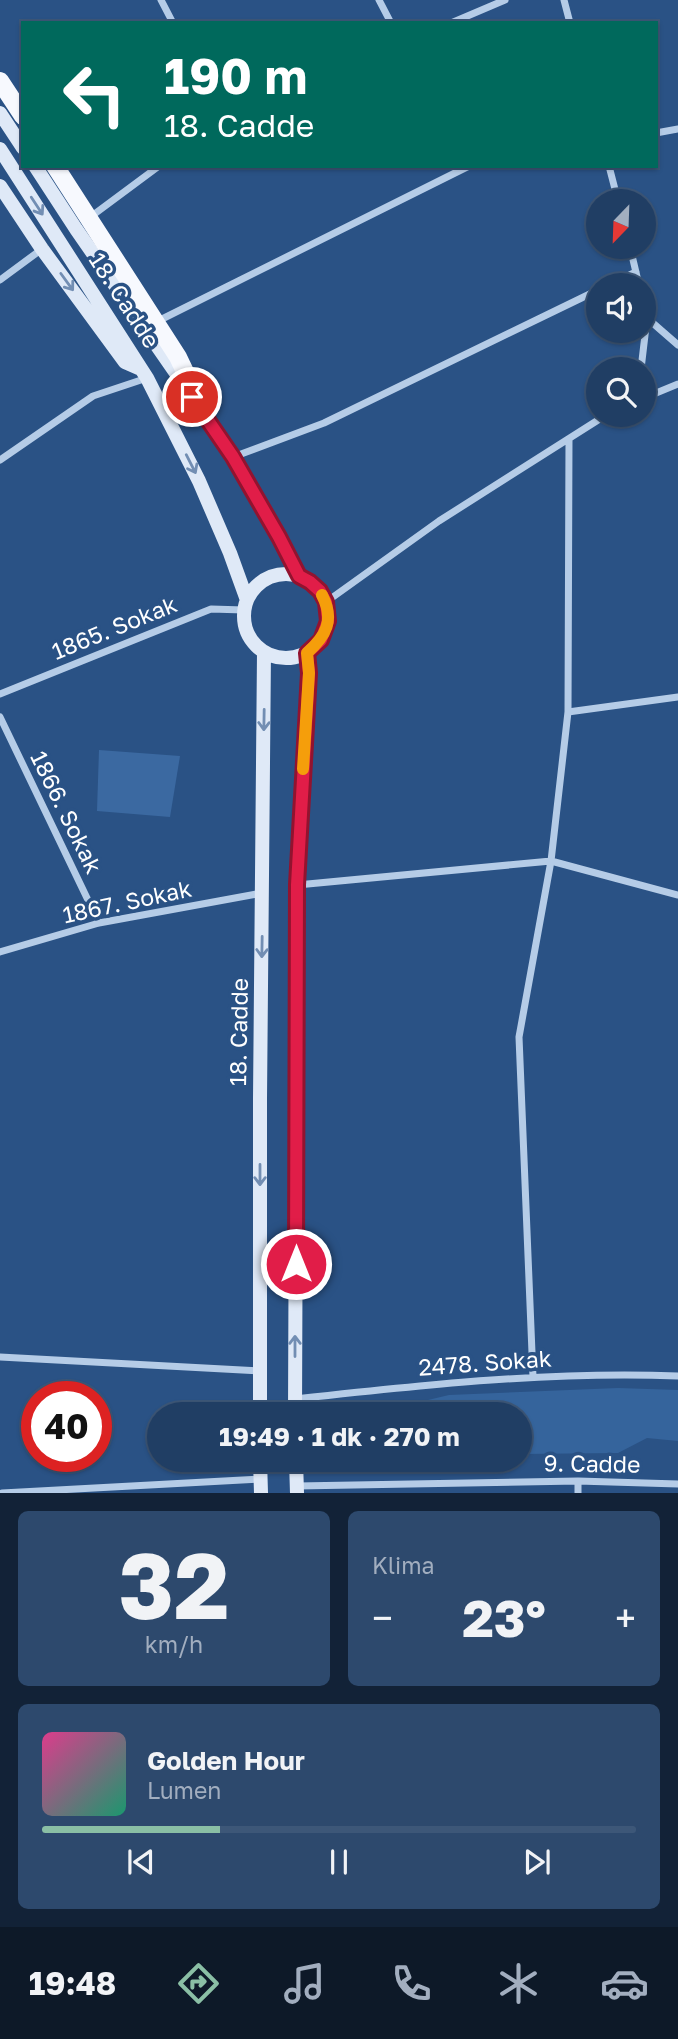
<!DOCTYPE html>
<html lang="tr">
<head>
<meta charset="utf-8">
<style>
	:root { --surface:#203e64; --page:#2d496d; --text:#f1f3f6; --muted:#a2aebf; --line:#3d5778; --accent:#8abfa5 }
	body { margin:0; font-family:"Golos Text",sans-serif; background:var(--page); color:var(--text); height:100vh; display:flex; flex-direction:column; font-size:26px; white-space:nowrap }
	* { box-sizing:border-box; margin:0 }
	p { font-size:23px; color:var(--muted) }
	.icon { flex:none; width:38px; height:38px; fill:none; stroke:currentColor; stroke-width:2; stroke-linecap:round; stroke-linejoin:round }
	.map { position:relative; height:1493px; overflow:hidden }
	.details { display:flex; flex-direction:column; gap:18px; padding:18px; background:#122237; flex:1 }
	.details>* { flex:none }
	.hud { position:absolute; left:21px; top:21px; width:637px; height:147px; border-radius:0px; box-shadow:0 2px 5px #0004,0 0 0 2px var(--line); background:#00695c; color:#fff; overflow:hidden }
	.needle { width:46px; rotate:203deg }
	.fabs { position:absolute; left:586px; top:189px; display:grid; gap:14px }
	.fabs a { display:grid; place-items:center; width:70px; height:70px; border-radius:50%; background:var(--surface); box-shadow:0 2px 5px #0004,0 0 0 2px var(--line); font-size:35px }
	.speed { position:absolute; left:21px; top:1381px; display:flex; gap:14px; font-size:35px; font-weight:700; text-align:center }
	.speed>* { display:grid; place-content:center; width:91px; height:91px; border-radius:50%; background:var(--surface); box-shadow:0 2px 5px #0004,0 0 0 2px var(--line); line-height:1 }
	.speed .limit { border:10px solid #d22; background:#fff; color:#111 }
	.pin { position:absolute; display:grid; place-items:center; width:60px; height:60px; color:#fff; margin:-30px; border:4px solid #fff; border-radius:50%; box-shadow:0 2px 7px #0007 }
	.me { position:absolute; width:77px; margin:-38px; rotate:0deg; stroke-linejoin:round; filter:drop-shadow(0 0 5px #0008) }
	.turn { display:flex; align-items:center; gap:24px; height:147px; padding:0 28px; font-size:32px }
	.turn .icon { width:91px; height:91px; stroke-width:2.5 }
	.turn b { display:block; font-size:49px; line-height:60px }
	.big { font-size:52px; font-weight:700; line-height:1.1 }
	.details .card { flex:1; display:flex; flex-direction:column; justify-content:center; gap:10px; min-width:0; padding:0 24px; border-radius:10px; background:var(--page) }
	.details .dial { align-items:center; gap:0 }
	.dial b { font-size:91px; line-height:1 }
	.song { display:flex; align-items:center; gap:21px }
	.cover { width:84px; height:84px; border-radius:10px; background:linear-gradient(135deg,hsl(330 70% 55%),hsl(160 70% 35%)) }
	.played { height:7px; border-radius:4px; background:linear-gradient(90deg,var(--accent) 30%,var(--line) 30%) }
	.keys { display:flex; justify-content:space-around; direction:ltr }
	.heat { display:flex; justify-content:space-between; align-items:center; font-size:38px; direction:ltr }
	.details .tiles { flex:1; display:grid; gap:18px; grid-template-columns:1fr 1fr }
	.card:last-child { grid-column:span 2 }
	.trip { position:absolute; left:147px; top:1402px; width:385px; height:70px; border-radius:35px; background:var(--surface); box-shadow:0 2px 5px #0004,0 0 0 2px var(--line); font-weight:700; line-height:70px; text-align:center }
	.menu { display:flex; height:112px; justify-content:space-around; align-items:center; background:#0d1928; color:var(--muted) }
	.menu .icon { width:49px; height:49px }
	.menu .on { color:var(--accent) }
	.menu b { font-size:32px; color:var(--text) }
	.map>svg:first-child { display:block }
</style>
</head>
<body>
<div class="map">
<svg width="678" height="1493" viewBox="0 0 678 1493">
	<rect width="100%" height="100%" fill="#2a5285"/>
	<path fill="#35649c" d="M618,1388L678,1390V1441L647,1438L618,1453L520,1454V1414H369L449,1395Z"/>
	<path fill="#3b69a1" d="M99,750L180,756L170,817L97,811Z"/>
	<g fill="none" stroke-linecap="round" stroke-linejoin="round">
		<path stroke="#b5cce7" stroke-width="7" d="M161,0L173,23
			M379,0L391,23
			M564,0L570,23
			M451,23L505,0
			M656,133L678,129
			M609,166L618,201
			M89,218L159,166
			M630,247L639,285
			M0,280L42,249
			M608,285L636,272
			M644,304L647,318L678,345
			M156,322L469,166
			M641,369L647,318
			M644,398L678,384
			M233,457L324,423L598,290
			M0,460L93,396L147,378
			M326,602L439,521L606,415
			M0,694L211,609L244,610
			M568,712L678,697
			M0,717L99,923
			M297,885L551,861L678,895
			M0,952L99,923L262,893
			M0,1357L260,1371
			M533,1377L519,1037L551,861L568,712L569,439
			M295,1399C423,1385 550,1371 678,1376
			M297,1486L578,1481L678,1484
			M2,1493L260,1479
			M578,1493V1481"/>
		<path stroke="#dfe9f7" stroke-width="14" d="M0,113L23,148
			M0,149L147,378L199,481L230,553L247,600
			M35,166L76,229L187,389
			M0,186L42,249L125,362L141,369
			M202,411C239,464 271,519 299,576
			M244 616a42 42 0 1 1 84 0a42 42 0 1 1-84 0Z
			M260,1414V1098L264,652
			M295,1414L297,885L309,673L307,653
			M260,1460L261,1493
			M296,1460L297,1493"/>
		<path stroke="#f7f9fe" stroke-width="18" d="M0,81L23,116
			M55,166L178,357L207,418"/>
	</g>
	<defs><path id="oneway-shaft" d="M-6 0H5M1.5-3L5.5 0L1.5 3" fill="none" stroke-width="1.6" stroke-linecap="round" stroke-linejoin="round" transform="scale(1.75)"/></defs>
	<g stroke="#728eb3">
		<use href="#oneway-shaft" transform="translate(37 206) rotate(57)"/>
		<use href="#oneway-shaft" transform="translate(67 282) rotate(54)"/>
		<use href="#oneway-shaft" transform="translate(191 464) rotate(63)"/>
		<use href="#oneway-shaft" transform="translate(264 720) rotate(91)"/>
		<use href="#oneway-shaft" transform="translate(262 947) rotate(91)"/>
		<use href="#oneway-shaft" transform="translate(260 1175) rotate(90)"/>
		<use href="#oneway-shaft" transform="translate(295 1346) rotate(-90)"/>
	</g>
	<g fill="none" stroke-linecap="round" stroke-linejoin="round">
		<g stroke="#92132f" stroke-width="18">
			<path id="route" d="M192,397L233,457L279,537L299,576L310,582L320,591L326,602L328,621L321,640L307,653L309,673L297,885L296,1264"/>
		</g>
		<use href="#route" stroke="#e11d48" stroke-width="12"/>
		<path stroke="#f59e0b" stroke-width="12" d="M303,769L309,673L307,653C326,636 335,620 322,595"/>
	</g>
	<g text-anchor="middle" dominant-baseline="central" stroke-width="7" stroke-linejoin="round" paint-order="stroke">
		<g font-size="23" fill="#fff" stroke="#2a5285">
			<text transform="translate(125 300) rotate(57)">18. Cadde</text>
			<text transform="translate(114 627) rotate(-22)">1865. Sokak</text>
			<text transform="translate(67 812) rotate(64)">1866. Sokak</text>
			<text transform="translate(127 901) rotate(-12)">1867. Sokak</text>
			<text transform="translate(238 1032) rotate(-89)">18. Cadde</text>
			<text transform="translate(485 1362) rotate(-4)">2478. Sokak</text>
			<text transform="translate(592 1463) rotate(1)">9. Cadde</text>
		</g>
	</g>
</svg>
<div class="fabs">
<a><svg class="needle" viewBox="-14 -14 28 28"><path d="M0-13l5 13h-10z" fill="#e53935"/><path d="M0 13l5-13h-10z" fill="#a2aebf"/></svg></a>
<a><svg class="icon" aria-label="sound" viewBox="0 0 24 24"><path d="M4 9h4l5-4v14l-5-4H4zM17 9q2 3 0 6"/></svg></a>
<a><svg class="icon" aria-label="search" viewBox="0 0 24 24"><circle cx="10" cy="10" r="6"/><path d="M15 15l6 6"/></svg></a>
</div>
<div class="speed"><div class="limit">40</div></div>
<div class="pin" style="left:192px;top:397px;background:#d93025"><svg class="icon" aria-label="arrive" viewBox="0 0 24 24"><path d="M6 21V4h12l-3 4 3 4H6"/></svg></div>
<svg class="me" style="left:296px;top:1264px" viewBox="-20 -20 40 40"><circle r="17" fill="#e11d48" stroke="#fff" stroke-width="3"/><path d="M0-11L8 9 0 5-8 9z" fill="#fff"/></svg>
<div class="trip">19:49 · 1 dk · 270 m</div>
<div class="hud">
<div class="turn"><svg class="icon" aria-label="left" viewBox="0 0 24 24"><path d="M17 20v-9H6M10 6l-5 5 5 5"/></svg><div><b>190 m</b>18. Cadde</div></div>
</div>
</div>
<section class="details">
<div class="tiles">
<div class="card dial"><b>32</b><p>km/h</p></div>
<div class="card"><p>Klima</p>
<div class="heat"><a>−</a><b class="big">23°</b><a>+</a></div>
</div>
<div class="card">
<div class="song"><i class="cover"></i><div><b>Golden Hour</b><p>Lumen</p></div></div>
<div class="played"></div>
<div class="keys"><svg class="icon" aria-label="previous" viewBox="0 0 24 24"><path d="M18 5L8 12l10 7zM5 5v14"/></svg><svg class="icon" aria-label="pause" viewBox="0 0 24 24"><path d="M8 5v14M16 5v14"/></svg><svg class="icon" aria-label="next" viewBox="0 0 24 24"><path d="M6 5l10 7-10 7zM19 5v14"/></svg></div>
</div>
</div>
</section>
<nav class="menu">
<b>19:48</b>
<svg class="icon on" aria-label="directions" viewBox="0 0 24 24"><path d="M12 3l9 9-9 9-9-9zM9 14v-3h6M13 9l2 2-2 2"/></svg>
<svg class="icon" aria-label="music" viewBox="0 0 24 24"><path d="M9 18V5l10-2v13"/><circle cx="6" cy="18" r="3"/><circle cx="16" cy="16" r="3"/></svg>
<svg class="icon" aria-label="phone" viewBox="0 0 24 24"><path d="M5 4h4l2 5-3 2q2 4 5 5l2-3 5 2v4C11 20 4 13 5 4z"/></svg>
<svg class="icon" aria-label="climate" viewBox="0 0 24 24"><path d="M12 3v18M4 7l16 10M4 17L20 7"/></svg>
<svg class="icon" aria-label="car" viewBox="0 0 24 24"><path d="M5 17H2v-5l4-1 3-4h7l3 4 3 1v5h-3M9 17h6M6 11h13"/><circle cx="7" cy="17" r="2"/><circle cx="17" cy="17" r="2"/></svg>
</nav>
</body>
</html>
